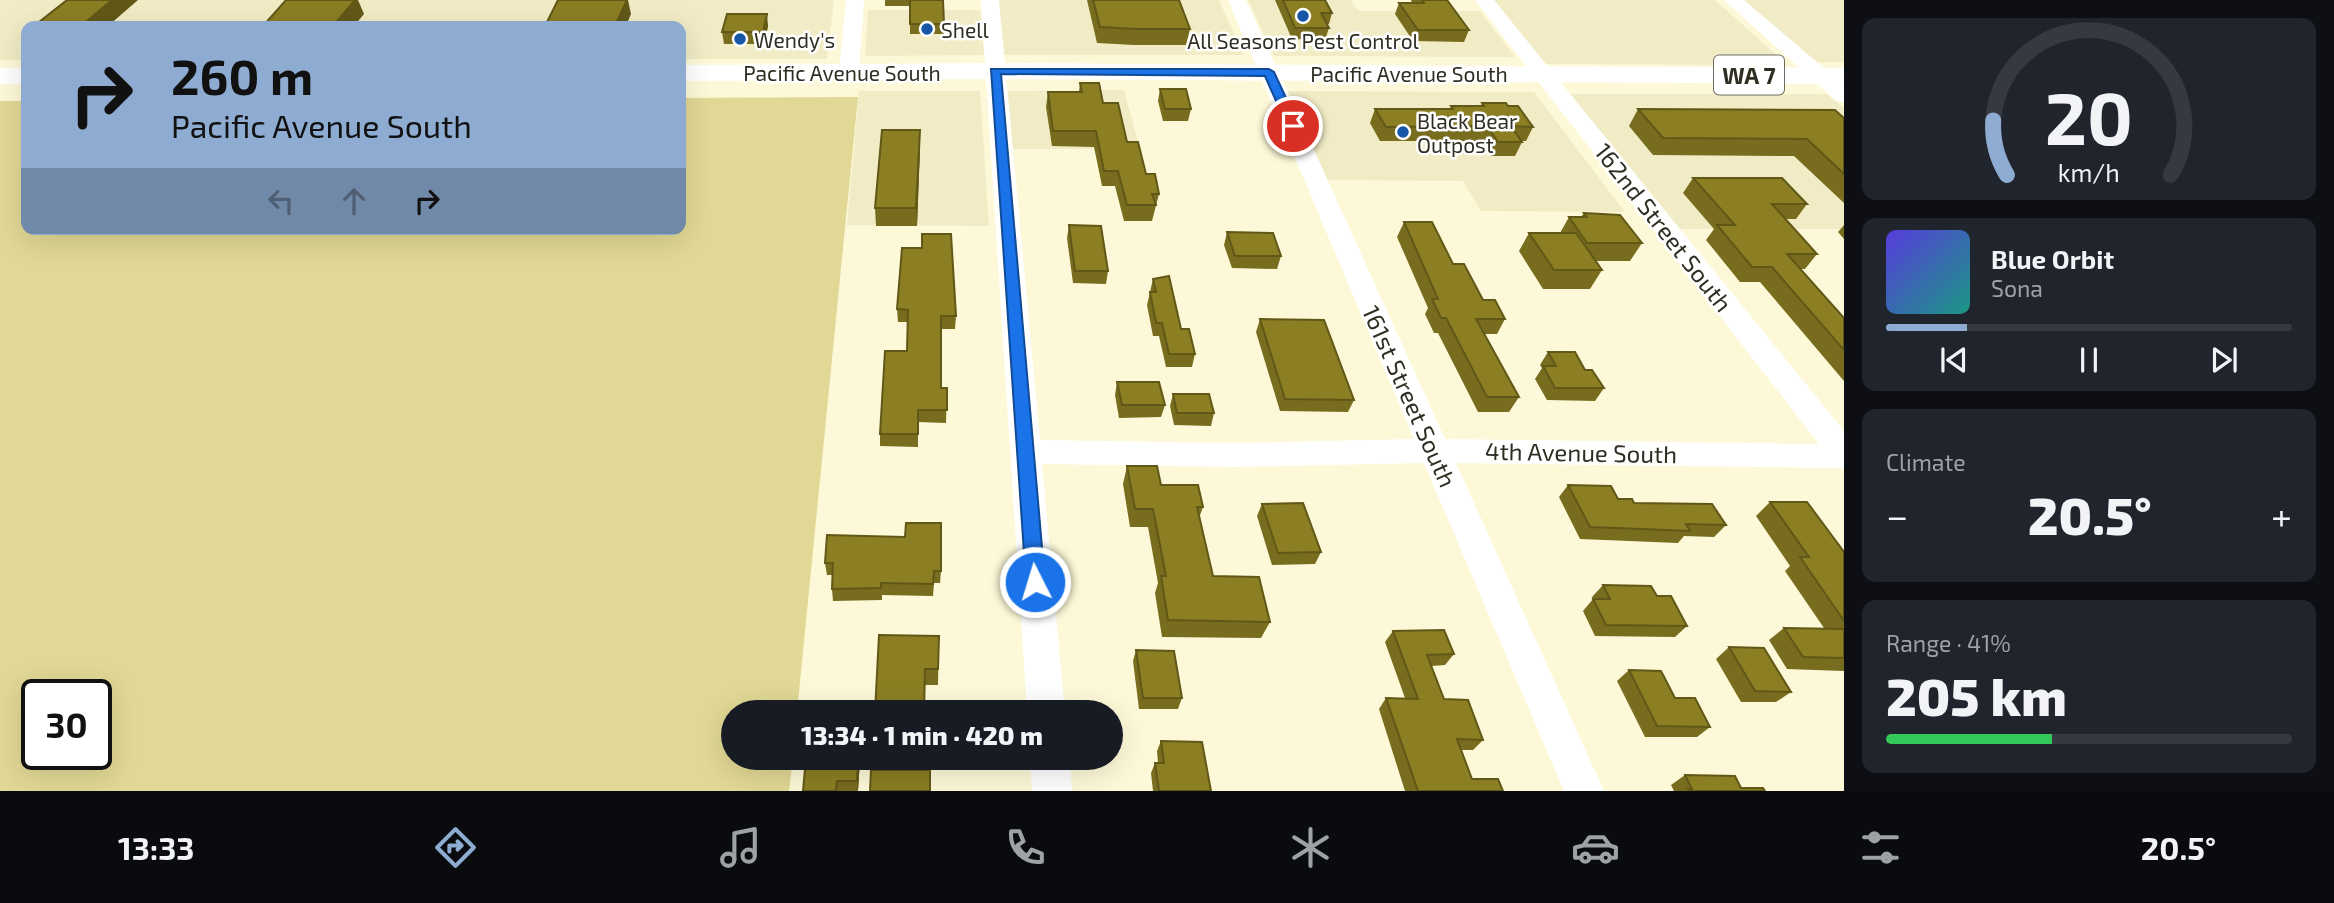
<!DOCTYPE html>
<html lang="en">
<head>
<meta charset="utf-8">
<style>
	:root { --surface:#171b24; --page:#20242c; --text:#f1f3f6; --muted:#9ea1a6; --line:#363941; --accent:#8eacd2 }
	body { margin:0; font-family:"Exo 2",sans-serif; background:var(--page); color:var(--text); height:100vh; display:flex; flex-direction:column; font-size:26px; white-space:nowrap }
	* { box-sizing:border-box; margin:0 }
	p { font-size:23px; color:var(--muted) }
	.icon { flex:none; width:38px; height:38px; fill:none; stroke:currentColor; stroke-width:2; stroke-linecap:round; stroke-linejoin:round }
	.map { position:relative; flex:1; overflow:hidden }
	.panel { display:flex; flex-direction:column; gap:18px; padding:18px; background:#0d0f14; width:490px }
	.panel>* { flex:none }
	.banner { position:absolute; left:21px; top:21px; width:665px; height:214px; border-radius:14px; box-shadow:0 7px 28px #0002; background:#8eacd2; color:#111; overflow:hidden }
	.speed { position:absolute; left:21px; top:679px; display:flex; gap:14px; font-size:35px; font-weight:700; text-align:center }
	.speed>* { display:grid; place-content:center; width:91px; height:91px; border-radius:50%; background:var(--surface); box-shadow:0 7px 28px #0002; line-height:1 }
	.speed .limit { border:4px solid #111; border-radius:10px; background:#fff; color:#111 }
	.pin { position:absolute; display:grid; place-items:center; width:60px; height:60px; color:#fff; margin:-30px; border:4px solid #fff; border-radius:50%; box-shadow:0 2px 7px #0007 }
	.me { position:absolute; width:77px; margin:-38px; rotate:355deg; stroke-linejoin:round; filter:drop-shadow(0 0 5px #0008) }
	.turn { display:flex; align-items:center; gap:24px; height:147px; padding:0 35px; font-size:32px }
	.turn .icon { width:91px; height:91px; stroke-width:2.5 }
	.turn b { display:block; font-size:49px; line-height:60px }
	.lanes { display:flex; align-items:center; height:66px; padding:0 35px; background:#0003; justify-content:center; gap:35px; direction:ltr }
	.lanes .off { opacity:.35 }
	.big { font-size:52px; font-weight:800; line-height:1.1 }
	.panel .tile { flex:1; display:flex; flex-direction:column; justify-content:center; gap:10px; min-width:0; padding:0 24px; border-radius:14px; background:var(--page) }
	.panel .dial { align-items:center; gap:0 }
	.dial svg { height:182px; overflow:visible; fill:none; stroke:var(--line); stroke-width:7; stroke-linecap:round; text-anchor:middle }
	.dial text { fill:var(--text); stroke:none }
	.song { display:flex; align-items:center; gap:21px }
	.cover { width:84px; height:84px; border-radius:10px; background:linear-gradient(135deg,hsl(250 70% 55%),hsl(170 70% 35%)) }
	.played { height:7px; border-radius:4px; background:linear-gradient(90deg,var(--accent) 20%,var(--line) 20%) }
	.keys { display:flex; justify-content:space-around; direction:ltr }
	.heat { display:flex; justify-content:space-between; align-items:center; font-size:38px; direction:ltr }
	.charge { height:10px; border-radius:5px; background:linear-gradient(90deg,#34c759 41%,var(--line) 0) }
	.trip { position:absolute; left:721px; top:700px; width:402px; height:70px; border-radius:35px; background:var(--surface); box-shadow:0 7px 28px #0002; font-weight:800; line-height:70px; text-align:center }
	.dock { display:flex; height:112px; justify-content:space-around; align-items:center; background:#090b0e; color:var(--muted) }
	.dock .icon { width:49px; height:49px }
	.dock .active { color:var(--accent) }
	.dock b { font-size:32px; color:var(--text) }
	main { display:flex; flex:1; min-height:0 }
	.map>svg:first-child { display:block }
</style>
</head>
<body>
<main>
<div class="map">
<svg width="1844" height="791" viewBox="0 0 1844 791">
	<rect width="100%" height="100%" fill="#fdf9d8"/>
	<path fill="#f1ecc5" d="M0,0H834L827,59H681V26H26V60H0Z
		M998,0H1219L1243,55H1004Z
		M1248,0H1351L1358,11H1480L1515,57L1274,56Z
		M1491,0H1715L1788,65L1542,64Z
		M1742,0H1844V62H1813Z
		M868,10H980L984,55L865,56Z
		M1124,90L1140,149H1011L1004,91Z
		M859,91H980L989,226L847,225Z
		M1283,91L1534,92L1625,212L1481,211L1463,181L1322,180Z
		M1566,94H1827L1844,108V229H1678Z"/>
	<path fill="#e1d895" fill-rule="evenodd" d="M858,97L797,712H733V758H793L789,791H0V101H26V229H681V98ZM37,695H96V754H37Z"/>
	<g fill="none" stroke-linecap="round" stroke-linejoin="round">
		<path fill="#fff" fill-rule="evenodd" d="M846,0H864L859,72L856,76H842L839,72Z
			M981,0H999L1040,440L1233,443L1414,439L1228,0H1246L1445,439L1819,444L1475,0H1494L1844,431V468L1456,463L1604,791H1564L1424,463L1233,467L1042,464L1065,712H1027Z
			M1724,0H1744L1844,85V102L1836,101Z
			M1030,758H1070L1072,791H1032Z"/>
		<path fill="#fff" fill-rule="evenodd" d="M995,63L1844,68V84L995,79L681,81V65Z
			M0,68H26V84H0Z"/>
	</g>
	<path fill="#786c1e" d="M885,0H943L944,34H910V6H885Z
		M1087,0H1179L1190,29L1186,45H1134L1097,43Z
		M1275,0H1325L1332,13L1329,24H1327L1329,28L1325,40L1292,39Z
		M1411,0H1447L1469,30L1464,42L1413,41L1395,14L1399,3H1412Z
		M768,26L764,44H724L722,32Z
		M1080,83L1103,103L1159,194L1152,221H1124L1115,186H1102L1094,147L1052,146L1046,107L1048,92H1079Z
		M1160,89L1191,109L1188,121H1163L1158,101Z
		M1482,103L1508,106L1533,127L1526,141H1522V142L1515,156H1491L1480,141H1380L1370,123L1375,109H1450L1451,106H1481Z
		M1638,109L1844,118V203L1794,156L1653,155L1629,126Z
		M920,148L917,226H876L875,208Z
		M1693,178L1807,204L1796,219H1785L1817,254L1805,269H1801L1844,318V381L1760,282H1740L1706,240L1714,229L1683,193Z
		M1584,213L1642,243L1630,261H1595L1602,270L1590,289H1543L1519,251L1529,233H1560L1569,217H1581Z
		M1404,222L1453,264L1483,300L1505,319L1497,334H1484L1519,397L1509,412H1478L1438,333H1434L1425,314L1428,308L1397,237Z
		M1069,225L1108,271L1106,284L1073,283L1067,238Z
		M1844,225V239L1838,232Z
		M1227,232L1281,256L1277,269L1232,268L1224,245Z
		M902,248L956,316L955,329H941V388H947L946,423L918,422V447L880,446V434L907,351L908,322H898L897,309Z
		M1153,279L1195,354L1192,367H1166L1159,336H1153L1147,305Z
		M1260,319L1354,400L1348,412L1280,411L1256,332Z
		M1548,352L1604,388L1595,401L1547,400L1535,379L1542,368L1540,365Z
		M1117,382L1165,405L1161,417L1119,418L1115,395Z
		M1173,394L1214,413L1211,426L1174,425L1170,406Z
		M1127,466L1203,507L1199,518L1213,576L1270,622L1261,638L1162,637L1155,593L1158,583L1148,527H1130L1123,484Z
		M1568,485L1634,503L1726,525L1714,537L1684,536L1678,543L1580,539L1559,497Z
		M1770,502L1844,552V671L1787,669L1769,640L1784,628H1824L1785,571L1790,566L1756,516Z
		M1262,504L1321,552L1315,564L1272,565L1257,516Z
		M827,535L941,571L940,583H934L933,596L882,595V600L833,601L832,589L833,575H827L825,563Z
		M1603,585L1657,596L1687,626L1675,637L1595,636L1583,611L1593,599L1592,597Z
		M1393,631L1454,654L1445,665L1432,666L1444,699L1483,740L1473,750H1461L1472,779L1503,791H1405L1379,709L1386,698H1405L1385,642Z
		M939,636L938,685H925L875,712Z
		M1729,647L1791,692L1776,702H1741L1716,659Z
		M1136,650L1182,698L1178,709H1139L1133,661Z
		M1629,670L1675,698L1710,727L1697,737H1645L1617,681Z
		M1161,741L1211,791H1153L1151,773L1155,763H1158L1157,751Z
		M860,760L858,791H803Z
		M1685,775L1741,788L1765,791H1674L1671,785Z"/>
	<path fill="#615818" d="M112,0H138L108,26H81Z
		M355,0H358L364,14L354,26H333Z
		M627,0H628L631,14L626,26H615Z
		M767,14L768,26L764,44L763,32Z
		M920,130V148L917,226L916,208Z
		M858,758H860V760L858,791L857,781Z"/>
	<path fill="#8b7e23" stroke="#615818" stroke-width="2" d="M67,0H112L81,26H34Z
		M286,0H355L333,26H263Z
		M558,0H627L615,26H545Z
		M910,0H943L944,24H910Z
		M1093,0H1179L1190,29H1136L1100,27Z
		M1283,0H1325L1332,13H1321L1329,28H1295Z
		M1422,0H1447L1469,30H1418L1399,3H1424Z
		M727,14H767L763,32H722Z
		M1080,83H1099L1103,103H1118L1127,142H1138L1146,174H1155L1159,194H1152L1156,205H1127L1118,171H1104L1096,131H1053L1048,92H1082Z
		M1160,89H1186L1191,109H1165Z
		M1482,103H1506L1508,106H1518L1533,127L1511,126L1522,142H1498L1487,126L1386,127L1375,109H1453L1451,106H1484Z
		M1638,109L1835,110L1844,118V174L1807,139L1663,138Z
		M882,130H920L916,208H875Z
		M1693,178H1782L1807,204H1772L1817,254H1787L1844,318V350L1772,267H1752L1717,225H1735Z
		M1584,213L1620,215L1642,243H1587L1569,217H1587Z
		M1404,222H1432L1453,264H1464L1483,300H1495L1505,319H1476L1519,397H1487L1446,318H1441L1432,299H1438Z
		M1069,225L1101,226L1108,271H1075Z
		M1227,232L1273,233L1281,256H1235Z
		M1529,233H1576L1602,270H1554Z
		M922,234H951L956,316H941V388H947V410H918V434H880L885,351H907L908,310L897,309L902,248H922Z
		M1169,276L1181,329H1189L1195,354H1169L1162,323H1156L1150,292H1156L1153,279Z
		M1260,319L1324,320L1354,400L1285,399Z
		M1548,352H1575L1585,370H1592L1604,388H1555L1543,366H1556Z
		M1117,382H1159L1165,405H1122Z
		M1173,394H1209L1214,413H1177Z
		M1127,466H1157L1161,485H1198L1203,507H1197L1213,576L1259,577L1270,622L1168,620L1161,576H1166L1153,509H1135Z
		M1568,485L1611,486L1618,499H1632L1634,503L1712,504L1726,525L1686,524L1690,531L1590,527Z
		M1770,502H1807L1844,552V621L1800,557H1809Z
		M1303,503L1321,552L1278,553L1262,504Z
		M906,523H941V571H934L933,584L881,583V588L832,589L833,563H825L827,535L905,537Z
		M1603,585L1651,586L1657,596H1671L1687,626L1606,625L1593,599H1610Z
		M1784,628L1844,629V658L1803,657Z
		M1444,630L1454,654L1427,655L1444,699L1468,700L1483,740L1457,739L1472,779H1498L1503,791H1418L1386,698L1418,699L1393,631Z
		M879,635L939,636L938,669H925L924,712H875Z
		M1729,647L1764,648L1791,692L1755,691Z
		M1136,650L1174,651L1182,698H1143Z
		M1629,670L1661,671L1675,698H1695L1710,727L1657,726Z
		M1161,741L1202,742L1211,791H1159L1155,763H1164Z
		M806,758H858L857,781H837L836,791H803Z
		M871,770H930V791H870Z
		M1685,775L1735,776L1741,788H1763L1765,791H1689L1688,789H1692Z"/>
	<path fill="#1a73e8" stroke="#114b97" stroke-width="2" d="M991,69H1269L1274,72L1299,126L1293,130L1287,126L1265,76L1001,74L1045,582L1042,588L1035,590L1029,588L1026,582Z"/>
	<g fill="#1656a6" stroke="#fff" stroke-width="2.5">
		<circle cx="1303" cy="16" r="7"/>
		<circle cx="927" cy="29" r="7"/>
		<circle cx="740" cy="39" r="7"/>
		<circle cx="1403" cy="132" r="7"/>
	</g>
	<g text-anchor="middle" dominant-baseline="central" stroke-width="5" stroke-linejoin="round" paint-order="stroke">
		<g font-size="21" fill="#302e22" stroke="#fff" text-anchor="start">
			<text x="941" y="29">Shell</text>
			<text x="754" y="39">Wendy's</text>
			<text x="1303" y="40" text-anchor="middle">All Seasons Pest Control</text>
			<text x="1417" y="120">Black Bear<tspan x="1417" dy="24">Outpost</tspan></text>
		</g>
		<g font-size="21" fill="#302e22" stroke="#fff">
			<text x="842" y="72">Pacific Avenue South</text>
			<text x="1409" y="73">Pacific Avenue South</text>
		</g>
		<rect fill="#fff" stroke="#6e6d64" stroke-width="2" x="1714" y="55.5" width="70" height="39" rx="5"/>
		<g font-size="23" font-weight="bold" fill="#302e22">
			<text x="1749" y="75">WA 7</text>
		</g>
		<g font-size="24" fill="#302e22" stroke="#fff">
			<text transform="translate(1664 227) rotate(52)">162nd Street South</text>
			<text transform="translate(1410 396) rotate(66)">161st Street South</text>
			<text transform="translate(1581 452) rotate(1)">4th Avenue South</text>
		</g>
	</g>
</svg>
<div class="speed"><div class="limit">30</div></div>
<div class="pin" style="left:1293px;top:126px;background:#d93025"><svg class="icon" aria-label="arrive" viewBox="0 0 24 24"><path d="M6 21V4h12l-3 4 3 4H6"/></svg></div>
<svg class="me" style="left:1035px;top:582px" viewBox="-20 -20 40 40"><circle r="17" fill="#1a73e8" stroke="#fff" stroke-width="3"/><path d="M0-11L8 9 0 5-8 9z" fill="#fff"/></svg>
<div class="trip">13:34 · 1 min · 420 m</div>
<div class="banner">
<div class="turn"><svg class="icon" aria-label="right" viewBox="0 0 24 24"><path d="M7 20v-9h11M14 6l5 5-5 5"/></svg><div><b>260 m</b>Pacific Avenue South</div></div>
<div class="lanes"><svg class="icon off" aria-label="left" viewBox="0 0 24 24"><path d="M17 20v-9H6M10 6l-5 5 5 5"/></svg><svg class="icon off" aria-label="ahead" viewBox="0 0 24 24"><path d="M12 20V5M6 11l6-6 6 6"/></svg><svg class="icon" aria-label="right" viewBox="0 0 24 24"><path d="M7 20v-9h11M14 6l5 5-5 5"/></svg></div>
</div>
</div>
<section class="panel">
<div class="tile dial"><svg viewBox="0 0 100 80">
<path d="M14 69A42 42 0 1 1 86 69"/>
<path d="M14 69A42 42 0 0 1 8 45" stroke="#8eacd2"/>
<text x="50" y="56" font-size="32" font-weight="700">20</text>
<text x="50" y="72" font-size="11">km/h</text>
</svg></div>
<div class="tile">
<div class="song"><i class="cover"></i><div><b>Blue Orbit</b><p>Sona</p></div></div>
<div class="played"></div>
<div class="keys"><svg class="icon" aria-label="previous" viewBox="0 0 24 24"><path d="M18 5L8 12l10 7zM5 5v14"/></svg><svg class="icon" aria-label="pause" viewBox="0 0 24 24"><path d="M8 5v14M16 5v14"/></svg><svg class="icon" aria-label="next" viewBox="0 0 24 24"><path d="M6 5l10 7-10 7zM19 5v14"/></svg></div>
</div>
<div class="tile"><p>Climate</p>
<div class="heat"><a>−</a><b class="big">20.5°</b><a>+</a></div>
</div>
<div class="tile"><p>Range · 41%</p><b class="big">205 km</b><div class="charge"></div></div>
</section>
</main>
<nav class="dock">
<b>13:33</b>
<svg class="icon active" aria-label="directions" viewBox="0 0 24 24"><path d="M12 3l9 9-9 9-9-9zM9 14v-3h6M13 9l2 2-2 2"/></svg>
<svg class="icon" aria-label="music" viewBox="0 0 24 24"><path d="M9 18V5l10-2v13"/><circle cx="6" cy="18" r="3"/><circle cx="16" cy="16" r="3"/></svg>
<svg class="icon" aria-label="phone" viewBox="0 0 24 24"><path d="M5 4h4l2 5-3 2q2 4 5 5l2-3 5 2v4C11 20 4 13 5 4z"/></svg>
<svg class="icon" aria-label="climate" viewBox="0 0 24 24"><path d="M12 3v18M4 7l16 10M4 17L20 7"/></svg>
<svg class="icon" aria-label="car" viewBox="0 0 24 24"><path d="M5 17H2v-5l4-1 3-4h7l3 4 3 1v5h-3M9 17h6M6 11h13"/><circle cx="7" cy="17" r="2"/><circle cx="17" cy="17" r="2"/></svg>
<svg class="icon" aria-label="filters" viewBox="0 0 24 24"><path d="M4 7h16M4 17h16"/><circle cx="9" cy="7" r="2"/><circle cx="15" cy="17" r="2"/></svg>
<b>20.5°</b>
</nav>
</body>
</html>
